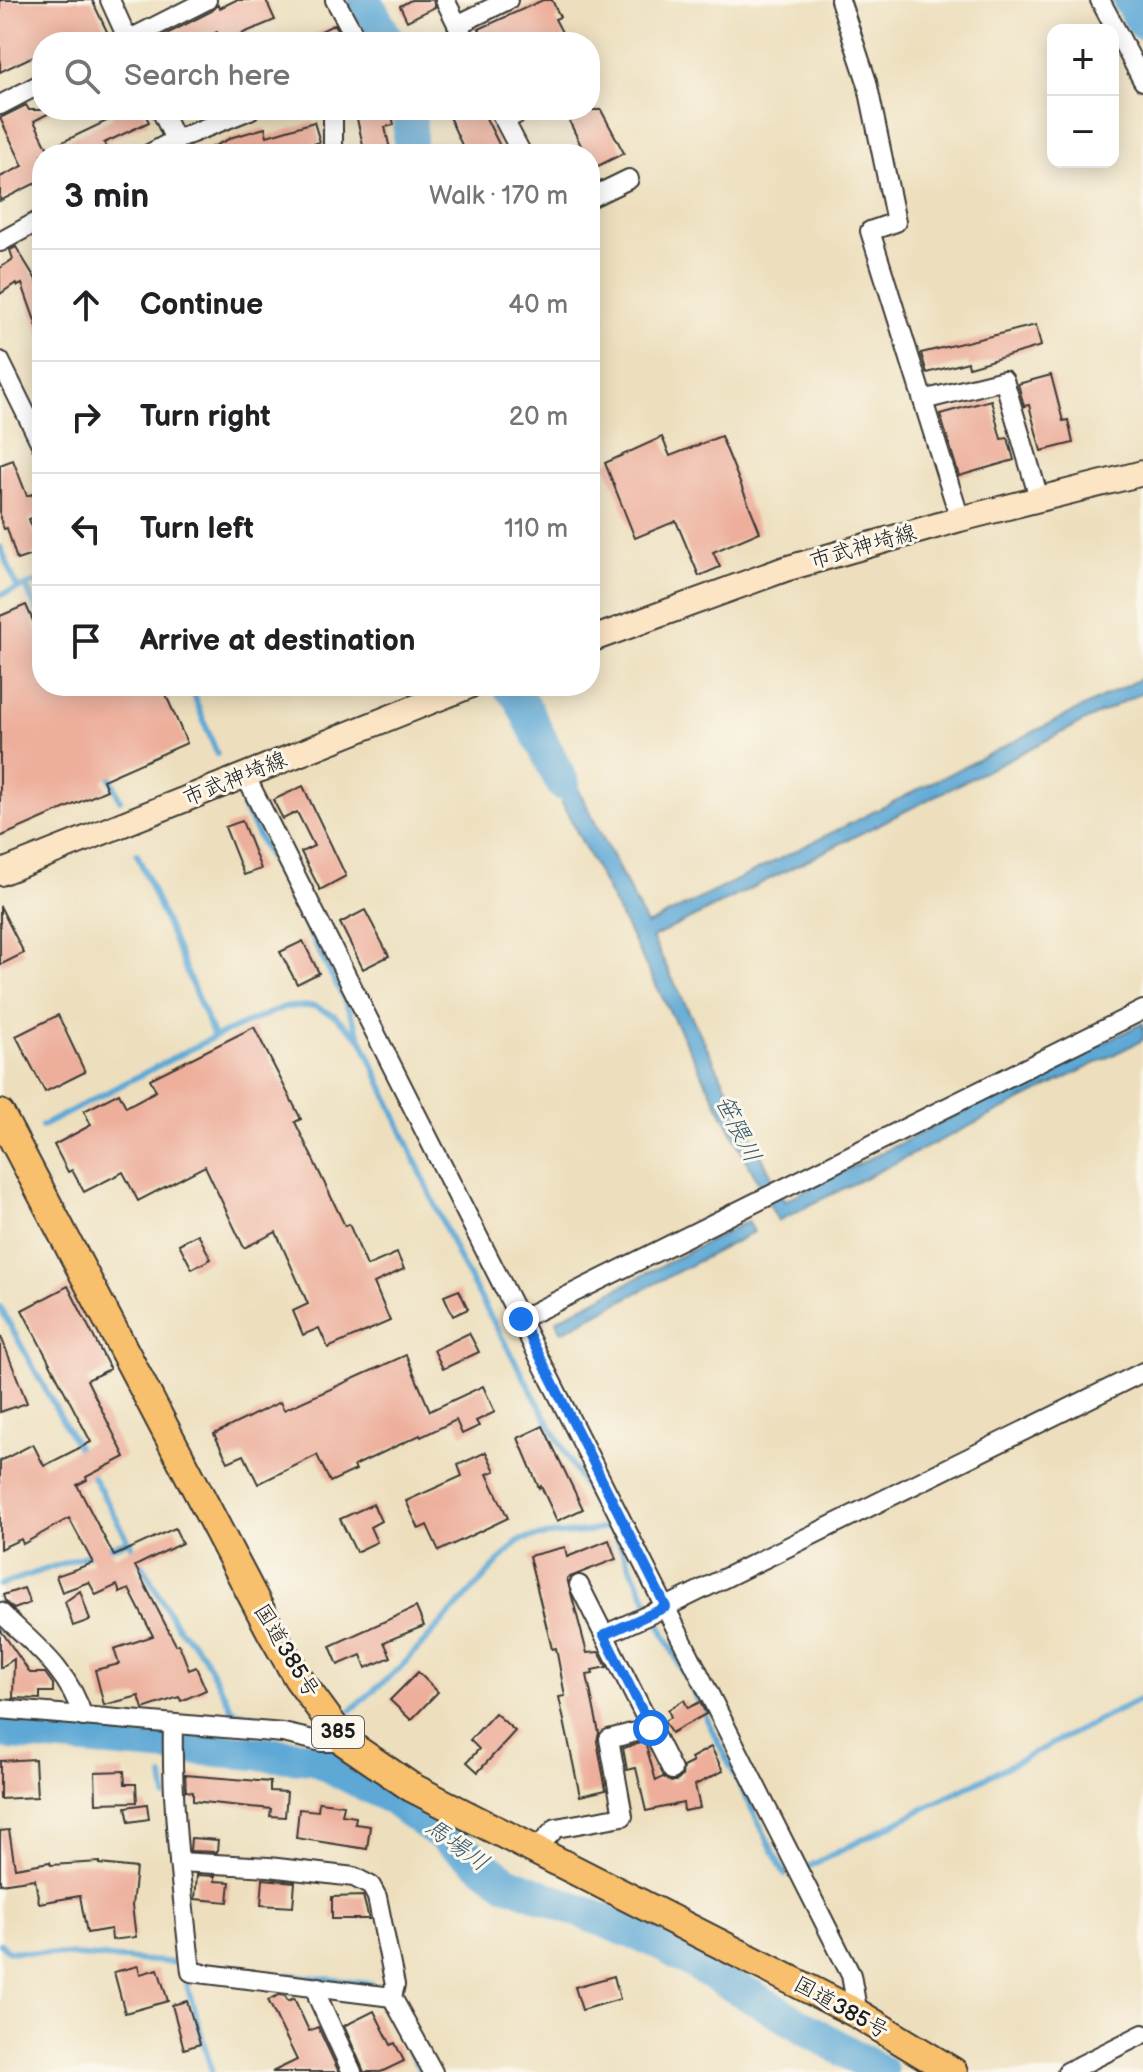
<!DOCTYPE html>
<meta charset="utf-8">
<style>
:root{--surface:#fff;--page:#f6f6f6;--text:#202124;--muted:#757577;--line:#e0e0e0}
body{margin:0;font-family:"Balsamiq Sans","Klee One",sans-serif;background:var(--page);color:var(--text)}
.controls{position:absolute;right:24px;top:24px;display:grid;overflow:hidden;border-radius:16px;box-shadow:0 4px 20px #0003}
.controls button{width:72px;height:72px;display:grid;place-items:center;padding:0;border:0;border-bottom:2px solid var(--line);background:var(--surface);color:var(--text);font:40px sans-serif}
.stop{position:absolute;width:24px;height:24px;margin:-18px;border:6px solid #1a73e8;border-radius:50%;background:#fff}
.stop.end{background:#1a73e8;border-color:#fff;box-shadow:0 2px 8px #0008}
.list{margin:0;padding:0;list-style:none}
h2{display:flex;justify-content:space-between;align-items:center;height:104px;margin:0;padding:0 32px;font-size:34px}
h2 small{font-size:26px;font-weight:400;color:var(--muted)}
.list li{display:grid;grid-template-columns:52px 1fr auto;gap:24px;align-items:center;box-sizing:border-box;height:112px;padding:0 32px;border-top:2px solid var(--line)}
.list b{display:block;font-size:30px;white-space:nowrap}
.list em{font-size:26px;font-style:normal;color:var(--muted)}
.icon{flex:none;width:44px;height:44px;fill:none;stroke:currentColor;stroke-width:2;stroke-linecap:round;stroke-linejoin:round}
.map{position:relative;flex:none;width:1143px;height:2072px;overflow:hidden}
.search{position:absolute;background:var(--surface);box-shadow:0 4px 20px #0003;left:32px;top:32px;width:568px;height:88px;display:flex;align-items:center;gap:20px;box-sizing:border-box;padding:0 28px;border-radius:32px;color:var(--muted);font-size:30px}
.panel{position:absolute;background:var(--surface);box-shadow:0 4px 20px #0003;left:32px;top:144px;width:568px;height:552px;border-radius:32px}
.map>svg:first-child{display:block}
</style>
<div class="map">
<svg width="1143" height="2072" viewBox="0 0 1143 2072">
<rect width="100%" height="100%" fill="#fbf7ec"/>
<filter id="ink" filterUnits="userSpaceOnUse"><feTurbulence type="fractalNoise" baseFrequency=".0125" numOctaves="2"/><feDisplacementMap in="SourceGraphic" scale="16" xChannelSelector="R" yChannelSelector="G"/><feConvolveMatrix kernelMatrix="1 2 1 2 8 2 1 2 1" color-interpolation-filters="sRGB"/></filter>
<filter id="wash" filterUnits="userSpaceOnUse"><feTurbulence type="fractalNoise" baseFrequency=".006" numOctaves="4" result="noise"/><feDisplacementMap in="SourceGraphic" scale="32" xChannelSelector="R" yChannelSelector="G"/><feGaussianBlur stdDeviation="1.8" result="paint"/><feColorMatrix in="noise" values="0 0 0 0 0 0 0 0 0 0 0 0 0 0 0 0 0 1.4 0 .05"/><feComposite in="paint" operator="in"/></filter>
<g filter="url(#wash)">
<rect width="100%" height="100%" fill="#eddfbd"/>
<!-- water -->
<g fill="#5da8d5" stroke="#3c6278" stroke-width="2">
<polygon points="1143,677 1143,692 652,938 784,1201 1143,1023 1143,1040 778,1221 534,749 553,739 647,925"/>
<polygon points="748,1221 754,1232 562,1332 556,1320"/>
</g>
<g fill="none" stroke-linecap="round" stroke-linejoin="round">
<!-- stream -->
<g stroke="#5da8d5" stroke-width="6">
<polyline points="1135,0 1138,13"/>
<polyline points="0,547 18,589"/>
<polyline points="26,586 42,621"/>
<polyline points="0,595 42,580"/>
<polyline points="190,686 217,754"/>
<polyline points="107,770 120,800"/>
<polyline points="243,807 342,995 460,1261 582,1483 610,1526 785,1875"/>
<polyline points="137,854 214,1037"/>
<polyline points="42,1126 214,1037 284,1007 314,1006 334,1015 360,1038"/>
<polyline points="0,1307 81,1454"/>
<polyline points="88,1468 175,1624 202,1653 233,1711 294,1725"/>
<polyline points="0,1585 128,1541"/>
<path d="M351,1710l50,-43 117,-126c30,-10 62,-4 92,-15"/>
<polyline points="163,1777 166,1797"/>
<polyline points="808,1867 1143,1698"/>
<polyline points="0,1944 9,1951 181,1963 181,1959"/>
<polyline points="289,1975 371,1984"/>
<polyline points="187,1985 212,2072"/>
<polyline points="384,2005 421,2072"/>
</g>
<!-- river -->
<g stroke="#5da8d5" stroke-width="34">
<polyline points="365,0 388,42"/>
<polyline points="1129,0 1143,23"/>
<polyline points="410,110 410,154"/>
<polyline points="509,686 519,697 563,784"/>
<polyline points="0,1732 314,1758 392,1798 507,1882 662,1944 881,2072"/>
</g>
</g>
<g id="blocks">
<!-- building -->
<g fill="#edaf9b">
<polygon points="0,0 92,0 112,42 42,42 42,52 0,72"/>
<polygon points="236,0 266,0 275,20 222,42 217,32 196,42 151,42 212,11 218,5 220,8"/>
<polygon points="411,0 433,0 435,7 407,21 400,6"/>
<polygon points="543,0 552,0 560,17 555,19 567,42 486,42 479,29"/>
<polygon points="335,24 344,42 299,42"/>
<polygon points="26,105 29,110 55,110 34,121 48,149 113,118 112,114 120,110 143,110 149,122 104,143 110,154 42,154 42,180 0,201 0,177 23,166 0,118"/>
<polygon points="355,110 391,110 394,125 385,127 391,154 365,154"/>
<polygon points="446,110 482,110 501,148 489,154 466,154"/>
<polygon points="564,110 601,110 624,153 594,168 590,154 585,154"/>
<polygon points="314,122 320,142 284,153 283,150 270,154 198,154 233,137 265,128 267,136"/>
<polygon points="16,247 35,278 42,296 42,334 40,335 22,284 18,286 16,283 0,294 0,268 13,259 10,250"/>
<polygon points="1036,325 1041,346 969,367 968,362 927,373 921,353"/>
<polygon points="1051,375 1063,421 1068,420 1073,443 1041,451 1029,405 1024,406 1018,384"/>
<polygon points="991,400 1001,439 1008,438 1014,460 959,476 940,414"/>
<polygon points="721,436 760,532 713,552 720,567 699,576 676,521 635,538 605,463 662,437 670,456"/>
<polygon points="13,460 27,496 32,494 40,515 29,519 41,552 17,560 7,528 4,529 0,518 0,465"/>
<polygon points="26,605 42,641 42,686 162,686 187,743 103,780 107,790 0,837 0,616"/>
<polygon points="303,786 346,876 320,890 301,852 314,846 297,812 283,819 273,800"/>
<polygon points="242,821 261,869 244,875 225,827"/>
<polygon points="0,906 24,953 0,965"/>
<polygon points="365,910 389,956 363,969 340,923"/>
<polygon points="303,941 319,973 297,984 280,952"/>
<polygon points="58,1015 85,1072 45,1092 16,1036"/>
<polygon points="254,1027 301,1119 295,1122 345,1226 349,1224 367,1266 397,1253 404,1269 374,1283 390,1321 328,1348 319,1328 303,1335 293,1311 308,1304 276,1232 244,1248 205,1166 138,1201 123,1172 84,1192 72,1170 68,1172 54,1145 91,1125 84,1111 119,1093 126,1107 156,1091 150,1079"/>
<polygon points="198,1234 211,1259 192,1269 179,1244"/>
<polygon points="68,1286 110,1369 87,1380 125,1457 86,1477 87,1480 77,1485 114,1556 175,1528 182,1543 135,1566 176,1645 179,1644 189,1670 196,1667 206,1690 181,1701 179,1697 143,1709 139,1696 104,1705 95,1670 119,1664 114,1649 153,1636 129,1589 120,1593 117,1585 96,1595 89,1582 62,1592 56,1576 93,1563 69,1518 23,1544 21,1539 0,1549 0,1461 33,1444 44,1466 91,1442 22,1310"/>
<polygon points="459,1290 468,1309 453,1316 444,1296"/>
<polygon points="469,1333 479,1352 443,1369 434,1350"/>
<polygon points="0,1334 27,1403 0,1412"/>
<polygon points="406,1355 430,1411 483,1386 495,1412 476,1421 479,1426 462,1434 456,1420 421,1437 420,1435 354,1466 356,1470 330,1482 317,1455 258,1484 244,1455 228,1462 214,1434 280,1402 284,1410"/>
<polygon points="543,1426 583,1509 557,1521 541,1486 539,1488 518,1438"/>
<polygon points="486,1452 495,1471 487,1474 508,1518 439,1551 427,1525 419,1529 406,1501 462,1476 458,1465"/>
<polygon points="373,1504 381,1521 370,1527 377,1542 356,1552 340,1519"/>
<polygon points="609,1540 616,1559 567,1578 587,1653 599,1652 607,1667 592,1670 593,1674 587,1675 599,1733 597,1741 606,1790 580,1796 559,1697 565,1696 556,1648 552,1649 529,1556 565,1547 567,1557"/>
<polygon points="24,1588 30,1603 14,1609 5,1601 3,1595"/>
<polygon points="80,1591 90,1620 73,1626 65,1602"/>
<polygon points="416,1607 424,1626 384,1642 391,1657 366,1668 361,1655 338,1665 330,1646"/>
<polygon points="0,1629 30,1673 45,1673 53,1684 53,1692 40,1692 40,1699 13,1698 14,1659 0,1668"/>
<polygon points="418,1672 438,1692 411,1720 390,1700"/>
<polygon points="684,1700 688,1708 700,1702 706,1714 671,1733 664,1721 671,1717 668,1710"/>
<polygon points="495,1713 515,1731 478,1772 467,1762 479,1749 470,1740"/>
<polygon points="645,1742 656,1781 663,1777 671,1782 678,1780 682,1776 683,1767 693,1762 691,1758 711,1747 723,1771 695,1785 700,1808 684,1811 683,1803 646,1811 636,1768 627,1770 623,1748"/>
<polygon points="35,1759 37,1797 0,1799 0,1761"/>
<polygon points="124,1771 125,1784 136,1784 137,1802 96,1803 95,1772"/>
<polygon points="185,1775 270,1782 270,1791 287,1792 285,1817 270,1816 271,1809 193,1801 193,1792 186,1791"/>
<polygon points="319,1802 344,1805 342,1815 356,1817 355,1824 370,1826 367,1849 296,1838 299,1809 318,1811"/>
<polygon points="147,1804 149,1819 129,1822 126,1807"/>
<polygon points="9,1830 15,1868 50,1862 51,1865 100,1862 100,1864 136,1868 132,1906 136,1937 112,1940 111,1929 87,1933 80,1896 39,1903 35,1879 0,1884 0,1831"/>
<polygon points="191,1838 218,1840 217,1852 190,1851"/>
<polygon points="197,1875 215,1876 215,1881 230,1882 228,1902 195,1899"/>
<polygon points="263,1879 295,1882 293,1907 261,1905"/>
<polygon points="363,1896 369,1919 332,1919 332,1897"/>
<polygon points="138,1966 140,1974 158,1969 168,2001 125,2013 114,1972"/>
<polygon points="614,1976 620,1999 582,2010 575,1987"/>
<polygon points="279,1995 285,1996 288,2001 294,1998 309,2031 318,2027 339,2072 272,2072 297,2060 268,2000"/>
<polygon points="187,2001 200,2044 184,2049 172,2005"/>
<polygon points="374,2011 391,2045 395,2043 404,2061 381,2072 364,2072 344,2026"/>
</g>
</g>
</g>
<g filter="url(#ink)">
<use href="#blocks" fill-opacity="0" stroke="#3b3934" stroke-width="2"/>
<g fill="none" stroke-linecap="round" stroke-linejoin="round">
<!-- minor casing -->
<g stroke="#3b3934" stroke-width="22">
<g id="minor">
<polyline points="110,0 129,42"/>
<polyline points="335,0 358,42"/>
<polyline points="445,0 466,42"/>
<polyline points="840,0 867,82 896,222 870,231 960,519"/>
<polyline points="1100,0 1143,81"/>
<polyline points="457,25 508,0"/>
<polyline points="124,42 207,0"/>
<polyline points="0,105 42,83"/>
<polyline points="161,110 175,140 173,152"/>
<polyline points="499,110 522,154"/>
<polyline points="505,120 525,110"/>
<polyline points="149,154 175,140 250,110"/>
<polyline points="333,154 333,110"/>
<polyline points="590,198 629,179"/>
<polyline points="0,242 42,219"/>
<polyline points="0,361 42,446"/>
<polyline points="923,400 1004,380 1039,498"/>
<polyline points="245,775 851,1975 858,2014"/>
<polyline points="521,1319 1143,1010"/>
<polyline points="579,1585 672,1770"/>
<path d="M0,1612c34,33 69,58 83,105"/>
<polyline points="604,1635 666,1607 1143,1372"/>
<polyline points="0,1709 283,1733 322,1742 345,1742"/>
<path d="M173,1725c-2,83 9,165 18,247l201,25"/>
<polyline points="535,1850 556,1828 623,1816 609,1739 651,1728"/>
<polyline points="179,1862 269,1867 354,1877 371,1886 377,1897 395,1985 392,1997 433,2072"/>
<polyline points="319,1987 318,1998 352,2072"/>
<polyline points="1067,2072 1143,2034"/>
</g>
</g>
<!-- secondary casing -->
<g stroke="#3b3934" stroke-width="28">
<g id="secondary">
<polyline points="590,640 785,569 960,519 1143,473"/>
<polyline points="0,873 469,686"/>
</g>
</g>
<!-- trunk casing -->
<g stroke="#3b3934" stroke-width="32">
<polyline id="trunk" points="0,1114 272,1633 298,1678 345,1742 411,1787 858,2014 953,2072"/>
</g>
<!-- minor -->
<use href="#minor" stroke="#fff" stroke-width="18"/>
<!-- secondary -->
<use href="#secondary" stroke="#fce5c4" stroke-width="24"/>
<!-- trunk -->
<use href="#trunk" stroke="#f8bf6c" stroke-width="28"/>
</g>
</g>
<g fill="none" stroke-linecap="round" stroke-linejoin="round" filter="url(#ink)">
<!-- route -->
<polyline stroke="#1a73e8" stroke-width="10" points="521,1319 666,1607 604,1635 651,1728"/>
</g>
<g text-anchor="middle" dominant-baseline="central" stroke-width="6" stroke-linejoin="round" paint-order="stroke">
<!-- shield labels -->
<rect fill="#fbf7ec" stroke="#5f5e5a" stroke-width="2" x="312" y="1716" width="52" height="32" rx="6"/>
<g font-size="20" font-weight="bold" fill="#1c1c1c">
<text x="338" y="1732">385</text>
</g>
<!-- street labels -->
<g font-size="22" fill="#1c1c1c" stroke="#fbf7ec">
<text transform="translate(863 547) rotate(-16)">市武神埼線</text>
<text transform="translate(235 779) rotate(-22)">市武神埼線</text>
<text transform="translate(286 1651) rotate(59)">国道385号</text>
<text transform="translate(841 2008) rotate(29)">国道385号</text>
</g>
<!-- water labels -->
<g font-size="24" font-style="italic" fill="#395b6f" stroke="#fbf7ec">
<text transform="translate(738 1129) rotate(63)">笹隈川</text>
<text transform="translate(457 1845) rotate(36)">馬場川</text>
</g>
</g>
</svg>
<div class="controls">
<button>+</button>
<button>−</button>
</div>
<div class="stop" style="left:651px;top:1728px"></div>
<div class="stop end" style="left:521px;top:1319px"></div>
<div class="search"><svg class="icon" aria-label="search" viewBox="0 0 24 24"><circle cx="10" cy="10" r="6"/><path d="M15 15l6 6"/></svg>Search here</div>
<section class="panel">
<h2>3 min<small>Walk · 170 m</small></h2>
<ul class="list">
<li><svg class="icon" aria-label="ahead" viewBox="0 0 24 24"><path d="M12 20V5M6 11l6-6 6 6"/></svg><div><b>Continue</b></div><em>40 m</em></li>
<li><svg class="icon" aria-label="right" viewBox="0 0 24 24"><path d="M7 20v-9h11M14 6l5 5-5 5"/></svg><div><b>Turn right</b></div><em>20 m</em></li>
<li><svg class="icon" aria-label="left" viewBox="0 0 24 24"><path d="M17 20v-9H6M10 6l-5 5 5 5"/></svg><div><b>Turn left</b></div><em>110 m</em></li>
<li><svg class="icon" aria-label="arrive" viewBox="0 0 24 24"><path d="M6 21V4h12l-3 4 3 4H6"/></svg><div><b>Arrive at destination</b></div></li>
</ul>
</section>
</div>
